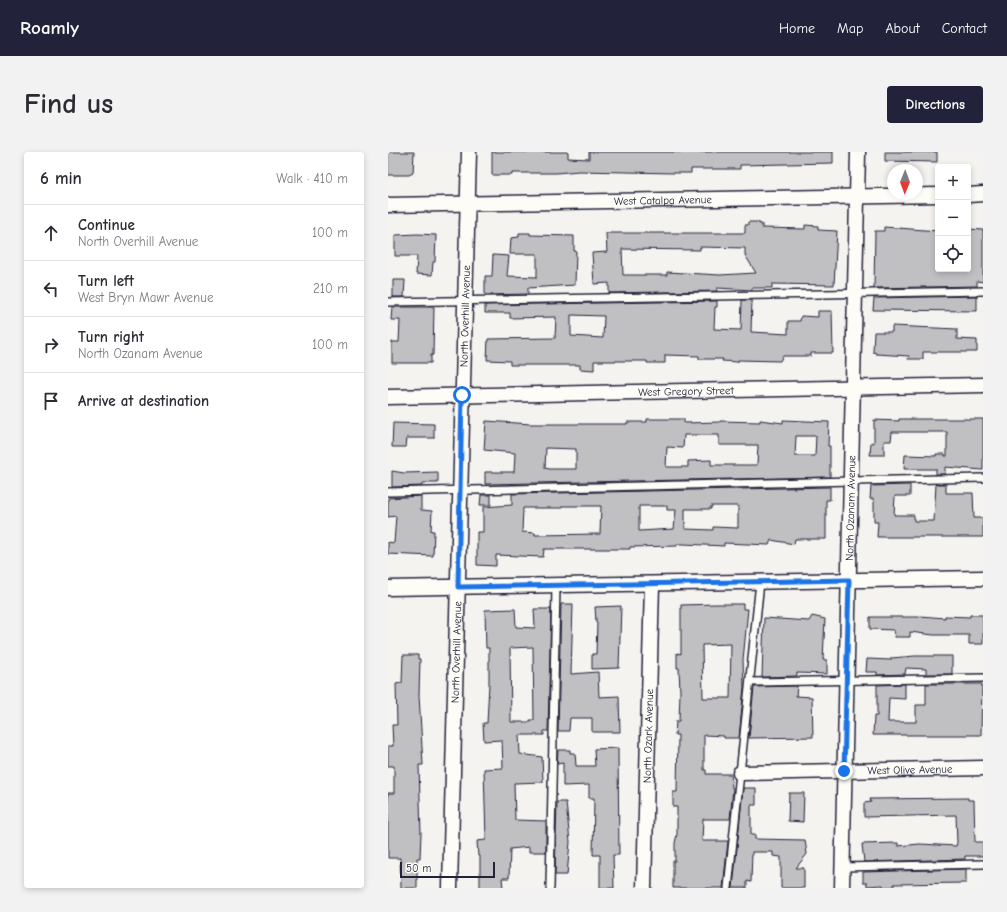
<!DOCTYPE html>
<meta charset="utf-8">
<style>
:root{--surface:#fff;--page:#f2f2f3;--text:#2b2b33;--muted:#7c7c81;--line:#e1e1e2;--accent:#22223b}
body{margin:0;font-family:"Comic Neue",sans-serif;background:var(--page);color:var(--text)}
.controls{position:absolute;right:12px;top:12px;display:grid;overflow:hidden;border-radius:4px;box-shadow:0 2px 6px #0003}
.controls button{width:36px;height:36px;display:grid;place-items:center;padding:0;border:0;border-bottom:1px solid var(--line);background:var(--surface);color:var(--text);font:20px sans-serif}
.compass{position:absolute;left:499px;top:12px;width:36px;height:36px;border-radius:50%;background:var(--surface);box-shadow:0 2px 6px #0003;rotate:181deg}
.scale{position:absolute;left:12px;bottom:10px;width:95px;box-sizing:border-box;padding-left:4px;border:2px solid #22223b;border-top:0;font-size:11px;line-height:14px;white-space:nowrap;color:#22223b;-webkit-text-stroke:3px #fdfcf7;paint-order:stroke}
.stop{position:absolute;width:12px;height:12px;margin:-9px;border:3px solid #1a73e8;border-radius:50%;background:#fff}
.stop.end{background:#1a73e8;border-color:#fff;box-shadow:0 1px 4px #0008}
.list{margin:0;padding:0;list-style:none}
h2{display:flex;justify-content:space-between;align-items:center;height:52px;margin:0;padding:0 16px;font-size:17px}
h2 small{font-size:13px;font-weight:400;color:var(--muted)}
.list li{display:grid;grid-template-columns:26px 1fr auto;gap:12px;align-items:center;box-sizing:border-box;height:56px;padding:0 16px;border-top:1px solid var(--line)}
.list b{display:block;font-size:15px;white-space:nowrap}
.list p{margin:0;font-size:13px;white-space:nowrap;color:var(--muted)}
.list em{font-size:13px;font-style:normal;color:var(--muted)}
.icon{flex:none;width:22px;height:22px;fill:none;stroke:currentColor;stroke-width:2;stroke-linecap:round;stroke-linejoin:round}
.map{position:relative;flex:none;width:595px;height:736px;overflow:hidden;border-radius:4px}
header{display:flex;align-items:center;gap:24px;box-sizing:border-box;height:56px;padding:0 20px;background:var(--accent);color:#fff}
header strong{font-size:19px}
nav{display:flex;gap:22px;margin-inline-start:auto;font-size:14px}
.intro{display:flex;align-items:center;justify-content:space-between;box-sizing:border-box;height:96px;padding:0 24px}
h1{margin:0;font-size:28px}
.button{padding:10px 18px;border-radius:4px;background:var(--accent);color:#fff;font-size:14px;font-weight:700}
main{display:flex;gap:24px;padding:0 24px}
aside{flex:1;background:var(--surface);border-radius:4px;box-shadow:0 2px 6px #0003}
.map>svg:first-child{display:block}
</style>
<header>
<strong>Roamly</strong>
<nav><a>Home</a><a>Map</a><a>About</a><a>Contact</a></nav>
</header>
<div class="intro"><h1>Find us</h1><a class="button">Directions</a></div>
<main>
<aside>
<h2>6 min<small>Walk · 410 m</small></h2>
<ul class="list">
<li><svg class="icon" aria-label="ahead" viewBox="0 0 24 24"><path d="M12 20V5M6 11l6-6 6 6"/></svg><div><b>Continue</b><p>North Overhill Avenue</p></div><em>100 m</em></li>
<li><svg class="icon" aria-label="left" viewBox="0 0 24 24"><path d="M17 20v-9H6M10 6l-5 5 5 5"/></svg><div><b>Turn left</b><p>West Bryn Mawr Avenue</p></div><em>210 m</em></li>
<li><svg class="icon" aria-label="right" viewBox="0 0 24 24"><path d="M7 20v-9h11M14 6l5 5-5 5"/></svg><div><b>Turn right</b><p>North Ozanam Avenue</p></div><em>100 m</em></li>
<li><svg class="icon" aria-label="arrive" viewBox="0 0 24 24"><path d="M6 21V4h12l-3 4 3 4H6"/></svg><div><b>Arrive at destination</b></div></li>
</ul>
</aside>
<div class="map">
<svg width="595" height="736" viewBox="0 0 595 736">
<rect width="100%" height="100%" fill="#f4f3ef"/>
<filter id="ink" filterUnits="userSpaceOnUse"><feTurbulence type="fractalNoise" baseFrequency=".025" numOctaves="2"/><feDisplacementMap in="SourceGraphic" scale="8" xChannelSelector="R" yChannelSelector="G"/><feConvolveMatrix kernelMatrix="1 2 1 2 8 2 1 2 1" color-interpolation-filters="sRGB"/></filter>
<g filter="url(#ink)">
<!-- building -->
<g fill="#c0bfc2" stroke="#22223b" fill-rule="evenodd">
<polygon points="0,0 26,0 25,21 21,23 0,23"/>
<polygon points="104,0 180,0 180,6 201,7 201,0 445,0 445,11 352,13 352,17 303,17 303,21 285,21 191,19 168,21 124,21 124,23 104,23"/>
<polygon points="497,0 549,0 549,10 497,9"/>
<path d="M360,70h11v2h3v4l43,1v-4l13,1v4l19,1 -3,54 -62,-1v4h-20v2l-35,-2v3l-108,2v-10l-15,1 -2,-31 15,-1 -1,-19h139v-8h3zM312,95l45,1v7l11,18 -36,2 -53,-3v3h-44l-1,-26 78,1z"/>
<polygon points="496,75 550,79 550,117 581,117 581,77 595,78 595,130 589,129 589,134 486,136 487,79 496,79"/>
<polygon points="131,81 142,81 142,83 186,84 186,99 188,99 187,133 140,136 140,142 97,143 97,124 104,124 105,103 121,104 119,124 149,125 149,102 122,102 123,86 131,85"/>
<polygon points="30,82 48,83 47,110 45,110 44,123 28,122 29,104 7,104 7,83"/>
<polygon points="5,128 17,128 16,145 5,145"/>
<polygon points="589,144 589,159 485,158 486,146"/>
<path d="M354,148h10l-1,32 37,2v-13h12l1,-5 17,1v-6h14l1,42h-22v3h-28l-3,5 -42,-1v2l-16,-1 1,-2h-24v-3l-34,-1v8h-18v-2h-53v9l-14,-1v-4h-70v-4l-23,-1 1,-21 67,-1 1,-21 -46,1v-5h-25v-8l232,-4v6h-2l-1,22 27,1zM183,163l33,1 -1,22 -32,-2z"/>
<polygon points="4,155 46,155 45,203 43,203 43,211 4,211 4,190 11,190 12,168 3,168"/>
<polygon points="504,174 569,177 569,187 589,188 589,200 535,200 535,207 520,207 521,204 488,202 488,201 485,200 486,180 504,180"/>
<path d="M259,267h37v4l36,-1v-1l40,1v-2l23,3v-3l46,2 -1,24h2v31l-345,7v-12h29l1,-19 -31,-3 2,-29 45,3h96v-2h20zM296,283h35v10h39l-1,20h-46v-5l-23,1v6h-22l1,-20 16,1zM408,284h20l-1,20h-20zM158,296l30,1v20h-27l-4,-1z"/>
<polygon points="511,267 595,267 595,318 557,315 557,322 548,322 548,317 516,317 517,303 548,304 548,302 557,302 557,304 559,304 559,280 504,280 503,289 496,289 496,303 482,303 483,290 486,291 486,268 511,269"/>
<polygon points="5,271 46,272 46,286 19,286 18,295 4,295"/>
<polygon points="4,319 16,321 50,320 50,331 34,331 34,334 4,335"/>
<polygon points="548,332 558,332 558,341 585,341 586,366 595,366 595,385 489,385 490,370 486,370 486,347 482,347 483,334 522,333 522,344 507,344 506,363 526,363 526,369 546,369"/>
<path d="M442,335v13h-4v39h-31l-1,5 -23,-4 -2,5 -45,-2v3l-40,-2h-7v2l-47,1v2h-86l-1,8 -47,-2v11l-19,-1v-33h6v-25l29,-2v-11zM174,354h39l-1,28 -65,1v-2l-13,-1 1,-24h39zM251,354h28v4h9l-2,19 -35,2zM323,354h27v22l-25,-1v3l-28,-1v-20h26z"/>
<polygon points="93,343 103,343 103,353 92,353"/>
<polygon points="33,344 33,358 44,359 43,379 46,379 45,404 0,402 0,390 6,391 8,364 0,365 0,346"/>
<polygon points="173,452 185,452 183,522 210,520 211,545 231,544 232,580 204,580 204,566 182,566 181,579 170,579"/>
<path d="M328,452h27v5h5l-5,51 1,27 -5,51h-15v-2l-20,-1v35h2v4h25l1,14h1l-3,31h-27l-1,22h26l-5,47h-50v-27h2v-18l2,-9v-27h-4v-15h4l1,-57h-3l1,-14h3l1,-29 -1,-24h-2v-15l4,1v-49zM343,492l-1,54h-27l-1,-53z"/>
<polygon points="233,454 231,516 204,517 204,502 208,502 209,470 208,470 207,455"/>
<path d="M127,457l1,18 19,1 -1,-19h17l-3,122h-4v4h-25l1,19 22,3 1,25 -29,1 1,37 31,1v31h-17v-5l-19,2 -1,29h-7l1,10h-23v-32h-2l-1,-15 9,-1 -2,-71 19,-1 -1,-28 -18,1 -1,-18h4l2,-39v-36h-3l-1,-38zM145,495l1,73h-4v2h-19l-1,-74z"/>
<polygon points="582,463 595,463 595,492 581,492 581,483 545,483 522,480 522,485 507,485 506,478 482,477 482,465 532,465 532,464 557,466 557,464 582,465"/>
<polygon points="424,464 437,467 435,508 439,508 439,522 409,521 409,524 374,525 376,466 421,469"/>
<polygon points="15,503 30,503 30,507 32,507 31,543 35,613 31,613 33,682 32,706 29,706 29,736 13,736 12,706 0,706 0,641 6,641 6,614 0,614 0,594 5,594 4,573 9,573 8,532 14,531"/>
<polygon points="527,504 564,504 564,522 538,522 538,517 518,516 517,522 489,523 489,520 478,520 479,507 503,508 503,506"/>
<polygon points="517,532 517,547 501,546 500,570 528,570 528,553 538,553 538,532 594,532 593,583 485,583 486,564 489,564 489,533"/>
<polygon points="409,534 408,544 424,545 425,585 361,586 366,535"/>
<polygon points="230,596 231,703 225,703 226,736 212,736 212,703 205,703 206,646 201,646 201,633 175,634 175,611 169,612 170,598 182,598 182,601 187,601 188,614 207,614 206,597"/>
<polygon points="355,636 368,636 368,653 363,653 363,683 367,683 367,687 417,688 419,702 408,716 416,716 416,736 393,736 393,705 385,704 385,700 364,700 363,730 359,729 359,736 345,736"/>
<polygon points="401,641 416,641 415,670 400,669"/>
<polygon points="580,646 580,648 586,648 587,690 595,690 595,704 577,704 577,707 476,710 474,692 510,691 510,694 532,692 568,694 569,691 568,663 476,665 476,651 483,650 482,647"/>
<polygon points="169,650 178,650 182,690 179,723 167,723"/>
<polygon points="578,717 578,731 506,732 506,735 495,735 495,733 479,734 479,731 475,731 475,720"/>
</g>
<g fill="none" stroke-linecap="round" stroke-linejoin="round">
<!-- lane casing -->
<g stroke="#22223b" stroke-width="10">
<g id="lane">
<polyline points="0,150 595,139"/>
<polyline points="0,340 595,326"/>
<polyline points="362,530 595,526"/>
<polyline points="454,715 595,712"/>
<polyline points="162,736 168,434"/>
<polyline points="340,736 372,430"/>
</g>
</g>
<!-- street casing -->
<g stroke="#22223b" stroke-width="17">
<g id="street">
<polyline points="580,43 595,42"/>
<path id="s1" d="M0,53l550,-10"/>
<path id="s2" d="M0,245l595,-12"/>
<polyline points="0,436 595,426"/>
<path id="s3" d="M352,621l243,-5"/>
<path id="s4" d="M62,736l19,-736"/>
<path id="s5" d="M256,736l8,-303"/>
<path id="s6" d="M454,736l16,-736"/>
</g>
</g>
<!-- lane -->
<use href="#lane" stroke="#fdfcf7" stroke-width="7"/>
<!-- street -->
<use href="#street" stroke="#fdfcf7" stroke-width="14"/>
</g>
</g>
<g fill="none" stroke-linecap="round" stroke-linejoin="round" filter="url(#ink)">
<!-- route -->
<polyline stroke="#1a73e8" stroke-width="5" points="74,243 70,435 461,428 456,619"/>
</g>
<g text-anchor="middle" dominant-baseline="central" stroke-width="3.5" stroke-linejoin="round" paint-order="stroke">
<!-- street labels -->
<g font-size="11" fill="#22223b" stroke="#fdfcf7">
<text stroke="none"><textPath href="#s1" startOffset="275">West Catalpa Avenue</textPath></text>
<text stroke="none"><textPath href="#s4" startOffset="572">North Overhill Avenue</textPath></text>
<text stroke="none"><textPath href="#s2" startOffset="298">West Gregory Street</textPath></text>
<text stroke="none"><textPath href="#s6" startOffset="380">North Ozanam Avenue</textPath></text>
<text stroke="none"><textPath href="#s4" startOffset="236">North Overhill Avenue</textPath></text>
<text stroke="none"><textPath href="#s5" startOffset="152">North Ozark Avenue</textPath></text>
<text stroke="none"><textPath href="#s3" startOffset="170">West Olive Avenue</textPath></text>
</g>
</g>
</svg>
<div class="controls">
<button>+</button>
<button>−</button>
<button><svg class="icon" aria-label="locate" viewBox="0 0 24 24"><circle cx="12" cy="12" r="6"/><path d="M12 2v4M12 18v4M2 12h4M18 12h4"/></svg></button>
</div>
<svg class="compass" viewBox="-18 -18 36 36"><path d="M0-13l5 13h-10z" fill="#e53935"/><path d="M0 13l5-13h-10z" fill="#7c7c81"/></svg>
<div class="scale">50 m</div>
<div class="stop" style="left:74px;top:243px"></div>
<div class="stop end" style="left:456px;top:619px"></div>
</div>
</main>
